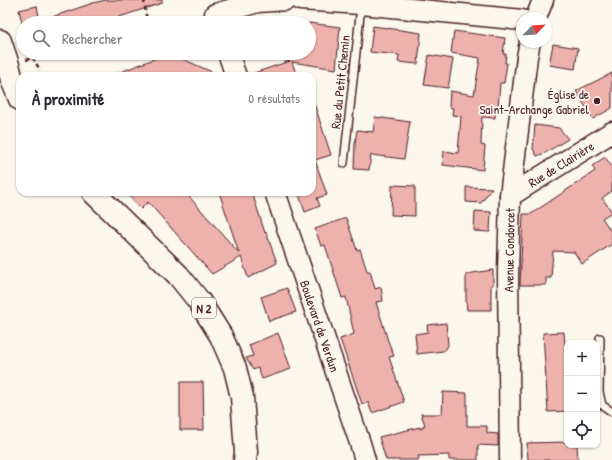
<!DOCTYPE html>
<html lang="fr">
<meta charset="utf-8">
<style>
:root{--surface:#fff;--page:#f2f2f3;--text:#2b2b33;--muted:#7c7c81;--line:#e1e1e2}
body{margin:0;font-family:"Patrick Hand",sans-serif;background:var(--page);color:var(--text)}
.controls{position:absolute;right:12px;bottom:12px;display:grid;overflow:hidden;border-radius:8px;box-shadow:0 1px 3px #0004}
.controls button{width:36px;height:36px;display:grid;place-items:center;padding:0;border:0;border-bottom:1px solid var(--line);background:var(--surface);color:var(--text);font:20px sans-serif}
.compass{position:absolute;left:516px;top:12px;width:36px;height:36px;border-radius:50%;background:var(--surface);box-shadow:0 1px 3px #0004;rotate:65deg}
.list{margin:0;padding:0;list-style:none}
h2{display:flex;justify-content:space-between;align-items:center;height:52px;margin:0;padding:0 16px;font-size:17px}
h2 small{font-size:13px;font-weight:400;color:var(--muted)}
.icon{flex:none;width:22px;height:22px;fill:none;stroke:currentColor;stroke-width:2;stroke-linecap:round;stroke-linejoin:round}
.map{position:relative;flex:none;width:612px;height:460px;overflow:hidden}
.search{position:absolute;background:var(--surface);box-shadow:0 1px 3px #0004;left:16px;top:16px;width:300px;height:44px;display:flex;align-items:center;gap:10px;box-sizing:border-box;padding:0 14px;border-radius:22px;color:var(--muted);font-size:15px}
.panel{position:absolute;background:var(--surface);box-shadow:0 1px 3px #0004;left:16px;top:72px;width:300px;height:124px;border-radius:12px}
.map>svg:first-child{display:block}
</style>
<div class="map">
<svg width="612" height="460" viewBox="0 0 612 460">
<rect width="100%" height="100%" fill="#fbf7ec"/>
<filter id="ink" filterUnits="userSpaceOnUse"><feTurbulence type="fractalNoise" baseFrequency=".025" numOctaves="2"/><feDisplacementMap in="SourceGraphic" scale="8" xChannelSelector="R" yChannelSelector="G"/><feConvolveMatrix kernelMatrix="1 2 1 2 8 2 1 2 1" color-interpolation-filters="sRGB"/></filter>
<g filter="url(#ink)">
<!-- building -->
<g fill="#edb2ac" stroke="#4a1f2b">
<polygon points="106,0 162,0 162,3 107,21 108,23 44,23 43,20 93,3"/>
<polygon points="37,6 40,23 22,23 19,10"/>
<polygon points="309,23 340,27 336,69 292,62 297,76 254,76 254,73 290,61 283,60 306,53 309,53"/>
<polygon points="373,26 421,33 418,64 398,62 399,55 370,52"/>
<polygon points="454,31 505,38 503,54 506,54 505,63 507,63 504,83 500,83 498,108 496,108 495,118 482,117 481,145 485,146 483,170 443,165 444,151 458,153 461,116 452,115 453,108 449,107 450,91 474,95 480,58 451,53"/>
<polygon points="553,44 578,48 575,69 549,65"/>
<polygon points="169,53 221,76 113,76 113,75"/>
<polygon points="429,55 453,59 448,88 424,85"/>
<polygon points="612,73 612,108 593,119 576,91"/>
<polygon points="312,106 315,106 331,155 315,160 327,195 317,198 320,206 305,212 298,192 312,192"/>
<polygon points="375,117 410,122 404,159 371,155 369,170 354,169 355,143 357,130 373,132"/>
<polygon points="535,125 559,128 568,139 545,153 537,156 533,149"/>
<polygon points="605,157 612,167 612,191 602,198 612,212 602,218 612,233 612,244 582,264 574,252 553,251 551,278 546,278 546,285 520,285 523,214 531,214 595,171 592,166"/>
<polygon points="392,185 415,186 415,216 391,215"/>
<polygon points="466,187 492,188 481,203 466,202"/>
<polygon points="125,192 185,192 239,253 219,192 252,192 265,233 266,232 277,263 248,278 241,257 212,274 148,202 141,209"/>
<polygon points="475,211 491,212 490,232 474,231"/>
<polygon points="346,218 357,250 360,249 367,271 370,271 375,289 381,287 383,301 376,302 388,341 394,356 389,357 404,402 372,413 368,402 362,404 340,339 354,334 346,297 342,298 325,245 321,246 315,229"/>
<polygon points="493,270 493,285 491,285 491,310 467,310 466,301 466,274"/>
<polygon points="287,288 296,312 269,321 261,297"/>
<polygon points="446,323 448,345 446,349 443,351 417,354 415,334 428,332 427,325"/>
<polygon points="564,332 565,346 567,346 567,411 548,412 543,333"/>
<polygon points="278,333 291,369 262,379 258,368 253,370 246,358 253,356 249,345"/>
<polygon points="180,382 203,382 204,430 180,430"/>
<polygon points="443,392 467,393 467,426 487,426 487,433 498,434 498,446 478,445 478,460 449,460 449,455 418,456 419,460 386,460 379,437 420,427 420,429 423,428 423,426 425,425 421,414 442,414"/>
<polygon points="567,442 567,445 577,445 578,460 528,460 527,443"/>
</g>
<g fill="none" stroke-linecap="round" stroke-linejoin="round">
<!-- service casing -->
<g stroke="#4a1f2b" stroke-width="10">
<g id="service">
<polyline points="344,163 361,6"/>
<polyline points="600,338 599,392 602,405 612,412"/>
</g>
</g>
<!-- secondary casing -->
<g stroke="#4a1f2b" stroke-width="23">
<g id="secondary">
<polyline points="300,0 361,4 522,20"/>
<polyline points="536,18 543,0"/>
<polyline points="218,23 215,14 258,2 286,0"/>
<polyline points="228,53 236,76"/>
<polyline points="275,192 360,443 365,460"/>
<polyline points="510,196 612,132"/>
<polyline points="510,460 508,273 510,196 527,57 530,42"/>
</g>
</g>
<!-- primary casing -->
<g stroke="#4a1f2b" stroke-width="25">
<g id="primary">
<polyline points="0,41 8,65 12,80 20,99"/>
<polyline points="93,192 178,275 199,301 221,336 235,368 242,397 246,452 245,460"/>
</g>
</g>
<!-- path -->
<g stroke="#4a1f2b" stroke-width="2.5" stroke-dasharray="4 3" stroke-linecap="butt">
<polyline points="144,0 147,23"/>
<polyline points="26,60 33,58 40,70"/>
</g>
<!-- service -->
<use href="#service" stroke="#fbf7ec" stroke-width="7"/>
<!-- secondary -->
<use href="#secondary" stroke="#fbf7ec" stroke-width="20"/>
<!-- primary -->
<use href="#primary" stroke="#fbf7ec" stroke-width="22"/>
</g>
</g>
<!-- markers -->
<circle fill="#4a1f2b" stroke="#fbf7ec" stroke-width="1.5" cx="597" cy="101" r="4"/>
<g text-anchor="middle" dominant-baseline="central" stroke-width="3.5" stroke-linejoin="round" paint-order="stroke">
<!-- shield labels -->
<rect fill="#fbf7ec" stroke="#7f6065" stroke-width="1" x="192" y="298" width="24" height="20" rx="3"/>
<g font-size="12" font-weight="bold" fill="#4a1f2b">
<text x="204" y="308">N 2</text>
</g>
<!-- street labels -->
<g font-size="13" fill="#4a1f2b" stroke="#fbf7ec">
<text transform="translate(340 82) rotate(-84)">Rue du Petit Chemin</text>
<text transform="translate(561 164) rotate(-32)">Rue de Clairière</text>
<text transform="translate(509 250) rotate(-89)">Avenue Condorcet</text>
<text transform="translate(320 326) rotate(71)">Boulevard de Verdun</text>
</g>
<!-- poi labels -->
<g font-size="13" fill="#4a1f2b" stroke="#fbf7ec" text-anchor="end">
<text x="589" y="94">Église de<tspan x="589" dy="15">Saint-Archange Gabriel</tspan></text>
</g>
</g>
</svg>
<div class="controls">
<button>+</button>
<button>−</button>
<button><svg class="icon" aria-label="locate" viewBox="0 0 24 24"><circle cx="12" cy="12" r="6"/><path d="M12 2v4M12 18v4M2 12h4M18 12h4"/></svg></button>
</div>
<svg class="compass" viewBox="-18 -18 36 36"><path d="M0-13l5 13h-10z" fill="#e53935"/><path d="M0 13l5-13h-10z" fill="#7c7c81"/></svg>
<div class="search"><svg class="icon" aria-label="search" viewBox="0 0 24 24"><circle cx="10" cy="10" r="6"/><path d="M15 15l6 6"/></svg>Rechercher</div>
<section class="panel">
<h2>À proximité<small>0 résultats</small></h2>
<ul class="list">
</ul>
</section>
</div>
